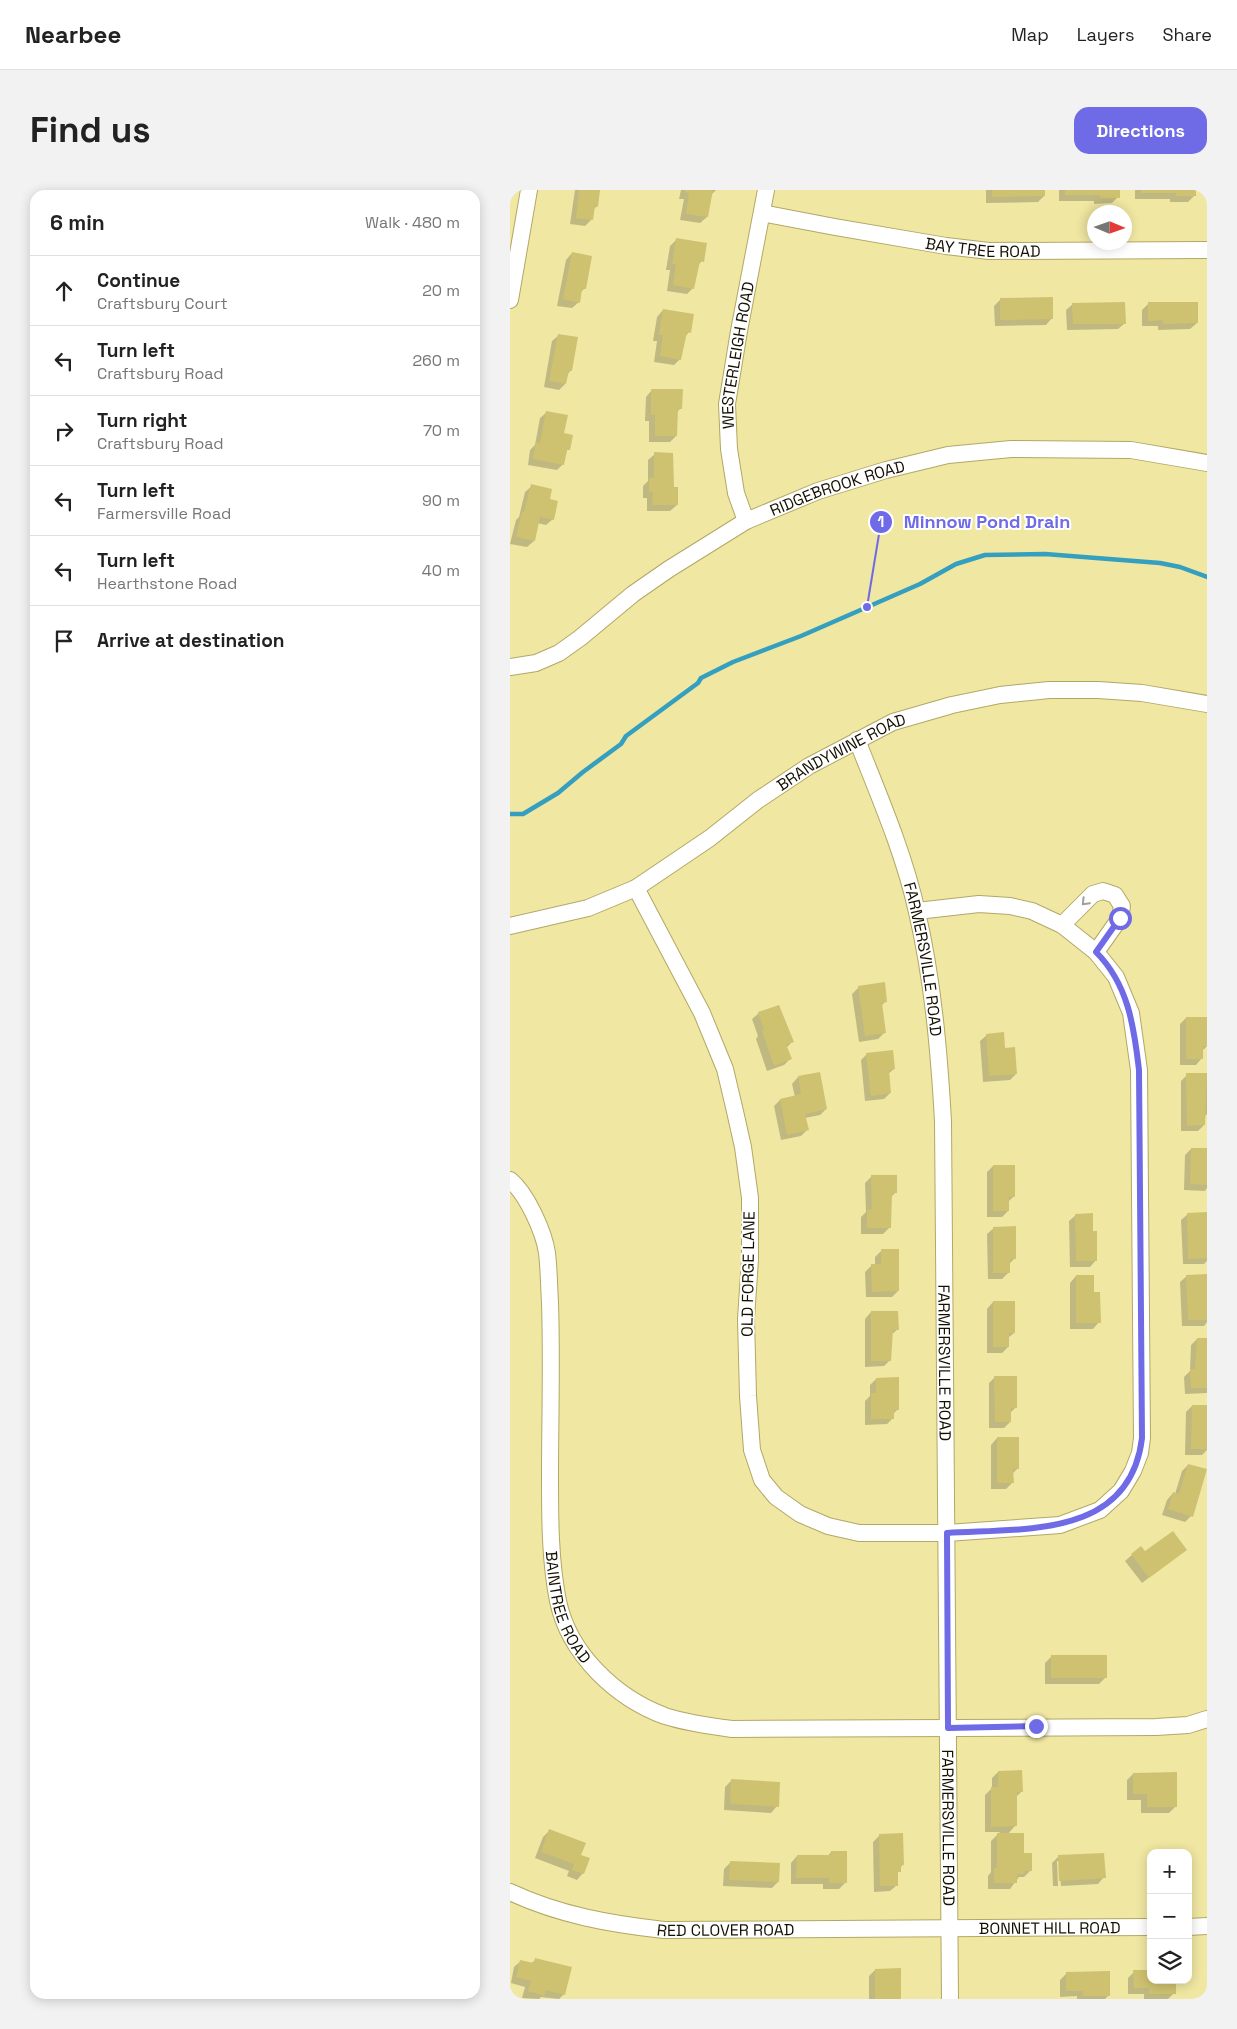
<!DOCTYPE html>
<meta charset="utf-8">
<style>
:root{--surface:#fff;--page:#f2f2f2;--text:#222;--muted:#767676;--line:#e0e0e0;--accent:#6f6ae5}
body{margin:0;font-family:"Space Grotesk",sans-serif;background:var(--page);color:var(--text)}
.controls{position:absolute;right:15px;bottom:15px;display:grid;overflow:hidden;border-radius:10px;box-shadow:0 2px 12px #0003}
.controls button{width:45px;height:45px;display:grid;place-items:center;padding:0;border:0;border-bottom:1px solid var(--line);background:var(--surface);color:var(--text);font:25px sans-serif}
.compass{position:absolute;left:577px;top:15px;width:45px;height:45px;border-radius:50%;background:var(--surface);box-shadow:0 2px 12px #0003;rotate:92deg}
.stop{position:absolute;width:15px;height:15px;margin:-11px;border:4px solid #6f6ae5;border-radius:50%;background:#fff}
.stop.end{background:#6f6ae5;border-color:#fff;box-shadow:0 1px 5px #0008}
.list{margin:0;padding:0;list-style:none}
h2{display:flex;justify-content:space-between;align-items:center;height:65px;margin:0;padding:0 20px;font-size:21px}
h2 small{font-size:16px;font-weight:400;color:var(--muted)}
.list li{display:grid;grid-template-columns:32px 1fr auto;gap:15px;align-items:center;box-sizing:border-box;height:70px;padding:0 20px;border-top:1px solid var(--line)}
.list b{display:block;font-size:19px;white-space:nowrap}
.list p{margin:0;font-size:16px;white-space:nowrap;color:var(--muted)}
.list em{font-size:16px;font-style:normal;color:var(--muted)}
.icon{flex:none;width:28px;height:28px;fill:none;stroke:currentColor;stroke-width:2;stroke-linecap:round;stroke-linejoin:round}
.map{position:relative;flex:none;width:697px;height:1809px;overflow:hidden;border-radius:15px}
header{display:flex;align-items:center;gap:30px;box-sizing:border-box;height:70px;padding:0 25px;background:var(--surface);border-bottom:1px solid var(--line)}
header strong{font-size:24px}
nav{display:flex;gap:28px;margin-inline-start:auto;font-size:18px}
.intro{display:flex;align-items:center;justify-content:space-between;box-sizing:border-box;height:120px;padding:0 30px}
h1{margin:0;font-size:35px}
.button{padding:12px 22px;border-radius:15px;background:var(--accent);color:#fff;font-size:18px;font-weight:700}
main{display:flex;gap:30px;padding:0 30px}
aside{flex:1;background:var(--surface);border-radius:15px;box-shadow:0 2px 12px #0003}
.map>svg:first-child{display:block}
</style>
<header>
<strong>Nearbee</strong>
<nav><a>Map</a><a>Layers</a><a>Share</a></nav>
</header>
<div class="intro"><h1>Find us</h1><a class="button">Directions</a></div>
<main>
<aside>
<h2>6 min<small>Walk · 480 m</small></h2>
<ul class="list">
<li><svg class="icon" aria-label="ahead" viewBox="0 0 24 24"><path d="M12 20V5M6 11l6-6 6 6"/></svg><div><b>Continue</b><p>Craftsbury Court</p></div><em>20 m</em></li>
<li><svg class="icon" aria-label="left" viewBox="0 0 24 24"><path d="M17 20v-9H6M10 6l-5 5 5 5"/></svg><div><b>Turn left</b><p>Craftsbury Road</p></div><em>260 m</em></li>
<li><svg class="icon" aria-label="right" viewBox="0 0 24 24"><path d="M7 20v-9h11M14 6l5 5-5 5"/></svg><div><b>Turn right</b><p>Craftsbury Road</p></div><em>70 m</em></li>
<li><svg class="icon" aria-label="left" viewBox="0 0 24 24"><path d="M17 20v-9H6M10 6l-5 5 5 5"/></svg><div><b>Turn left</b><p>Farmersville Road</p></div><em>90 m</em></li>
<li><svg class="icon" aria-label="left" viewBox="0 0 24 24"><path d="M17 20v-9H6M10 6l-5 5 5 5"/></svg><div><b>Turn left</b><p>Hearthstone Road</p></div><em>40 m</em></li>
<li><svg class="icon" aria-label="arrive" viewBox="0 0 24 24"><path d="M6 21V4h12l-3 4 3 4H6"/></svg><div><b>Arrive at destination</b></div></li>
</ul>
</aside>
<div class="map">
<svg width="697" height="1809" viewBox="0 0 697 1809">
<rect width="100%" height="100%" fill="#f0e7a2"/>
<!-- shadow -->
<g fill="#0003">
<polygon points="65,0 89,0 87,16 83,20 81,30 75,36 60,34"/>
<polygon points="171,0 206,0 201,5 197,27 190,33 170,30 174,9 169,9"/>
<polygon points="476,0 534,0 534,6 528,12 476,13"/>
<polygon points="549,0 608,0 608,7 602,13 584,14 584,11 549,11"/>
<polygon points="625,0 684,0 684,6 678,12 660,12 660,9 625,9"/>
<polygon points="167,49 192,71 187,76 183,98 177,104 157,101 160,80 156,80 160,56"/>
<polygon points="62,63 74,99 70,103 69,112 62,118 47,116 56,70"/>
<polygon points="491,109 542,128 536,135 485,136 484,116"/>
<polygon points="639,113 687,133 680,139 648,140 648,136 632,136 632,120"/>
<polygon points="563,114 615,133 608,139 557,140 556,120"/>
<polygon points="153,120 179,142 175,147 170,169 164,175 144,172 147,151 143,151 147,127"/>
<polygon points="49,145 61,180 57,185 55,194 49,200 34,197 42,151"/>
<polygon points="142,200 171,218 167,222 166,246 160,252 139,252 139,231 135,231 136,207"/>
<polygon points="37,222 53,244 61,246 53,274 47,280 18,275 20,260 25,255 30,228"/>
<polygon points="145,264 163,298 167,315 160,321 137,321 137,308 133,308 133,296 138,291 138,270"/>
<polygon points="22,296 38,310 43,329 36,335 27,333 24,351 17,357 0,354 6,330 9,327 15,302"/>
<polygon points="349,797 376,811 371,816 375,842 368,849 349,852 342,804"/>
<polygon points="249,823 282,852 276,858 280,869 274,875 257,881 246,849 248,846 242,829"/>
<polygon points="676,828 697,828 697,856 692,861 692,868 686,875 670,875 670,834"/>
<polygon points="477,845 494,859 506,884 500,890 473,892 470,851"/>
<polygon points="357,864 384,879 378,884 380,903 374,909 355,911 351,870"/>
<polygon points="697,884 697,924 694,927 694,935 688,941 671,941 671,891 677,885"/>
<polygon points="288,887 316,919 310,925 295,928 297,940 291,946 271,950 264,916 270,910 285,907 282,894"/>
<polygon points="681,959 697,959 697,998 695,1001 674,1000 675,965"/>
<polygon points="483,976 504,1006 498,1012 498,1021 492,1027 477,1027 477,982"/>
<polygon points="362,986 386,1002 381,1007 380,1037 373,1044 351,1044 351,1027 356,1022 355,993"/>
<polygon points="697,1023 697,1071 694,1074 673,1074 671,1030 678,1024"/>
<polygon points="566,1025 582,1042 586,1070 580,1077 560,1077 559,1031"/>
<polygon points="484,1038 505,1068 499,1074 499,1082 492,1089 478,1089 477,1044"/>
<polygon points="372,1060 388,1101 382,1107 356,1107 355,1082 362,1075 365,1075 365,1067"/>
<polygon points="697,1085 697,1132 694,1136 672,1136 670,1092 677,1086"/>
<polygon points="566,1086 583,1104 589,1132 583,1139 560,1139 560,1093"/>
<polygon points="483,1112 504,1143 498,1148 498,1157 492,1163 477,1163 477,1119"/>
<polygon points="361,1122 388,1139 381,1145 380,1170 374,1176 355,1177 355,1129"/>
<polygon points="687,1149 697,1149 697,1203 675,1204 674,1187 680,1181 681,1155"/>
<polygon points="485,1187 506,1217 500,1223 500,1232 494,1238 479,1238 479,1193"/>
<polygon points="366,1189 388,1219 383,1224 383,1228 377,1234 355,1235 355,1211 360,1206 360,1195"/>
<polygon points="682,1216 697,1216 697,1260 692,1265 675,1265 676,1222"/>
<polygon points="487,1248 508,1278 502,1284 502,1293 496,1299 481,1299 481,1255"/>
<polygon points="678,1275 681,1326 675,1332 652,1325 657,1310 663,1303 665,1304 672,1281"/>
<polygon points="675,1360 632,1393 615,1371 622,1365"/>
<polygon points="542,1466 595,1488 589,1494 535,1494 535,1473"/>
<polygon points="488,1582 511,1602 505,1608 505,1636 497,1645 521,1680 514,1687 509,1687 500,1699 478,1699 478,1686 481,1682 481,1651 490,1642 475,1642 475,1605 482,1598 482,1588"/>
<polygon points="623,1584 666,1616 659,1623 631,1623 631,1610 617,1610 617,1590"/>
<polygon points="222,1590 267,1616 261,1623 214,1620 215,1597"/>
<polygon points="39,1641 73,1683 67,1690 57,1686 59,1681 25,1668 33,1647"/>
<polygon points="369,1646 393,1674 386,1685 387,1695 380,1701 364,1702 363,1652"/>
<polygon points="321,1662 336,1692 329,1699 313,1699 313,1694 281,1694 281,1673 287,1666 317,1667"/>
<polygon points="548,1667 594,1687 588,1694 551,1696 549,1671 547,1671 548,1696 543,1696 542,1673"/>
<polygon points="220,1673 268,1692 262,1698 213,1696 214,1679"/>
<polygon points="26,1769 54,1804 49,1809 31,1807 29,1809 12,1808 15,1797 1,1793 4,1777 11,1771 21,1774"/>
<polygon points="365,1780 390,1809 359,1809 359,1786"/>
<polygon points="624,1782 641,1790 664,1803 658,1809 634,1809 634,1804 618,1804 618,1788"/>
<polygon points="556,1784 599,1805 595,1809 567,1809 567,1806 550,1807 550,1790"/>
</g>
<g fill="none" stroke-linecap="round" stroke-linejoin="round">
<!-- stream -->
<polyline stroke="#349fbe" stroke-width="4.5" points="0,624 13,624 48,603 73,582 111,554 116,546 188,493 191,488 223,472 291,446 410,394 446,374 475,365 535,364 650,373 670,377 697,387"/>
</g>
<!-- building -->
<g fill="#cec270">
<polygon points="69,0 90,0 88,17 85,16 83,30 66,28"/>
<polygon points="175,0 203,0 198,27 176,24 179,3 175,2"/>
<polygon points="482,0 535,0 535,6 482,7"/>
<polygon points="555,0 610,0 610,8 590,8 590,5 555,5"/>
<polygon points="631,0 686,0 686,6 666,6 666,3 631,3"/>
<polygon points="166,48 197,53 194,72 190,71 184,99 163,95 166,74 162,74"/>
<polygon points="62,62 82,66 76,99 72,99 70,113 53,109"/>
<polygon points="543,107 543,129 490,130 490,108"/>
<polygon points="615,112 616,134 563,134 562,113"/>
<polygon points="638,112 688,112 688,133 653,134 653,130 638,131"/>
<polygon points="153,119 184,124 181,143 177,142 171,170 150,166 153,145 149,145"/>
<polygon points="48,144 68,147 62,181 59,180 56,194 39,191"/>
<polygon points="141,199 173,199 172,219 168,219 167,246 145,246 145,225 141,225"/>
<polygon points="36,221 58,225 54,243 63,245 60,260 57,260 54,275 23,269 26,252 30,253"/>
<polygon points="144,262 163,263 164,297 168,297 168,315 142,315 143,302 139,302 139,288 144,288"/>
<polygon points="21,294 42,299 40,309 48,311 44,330 30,327 25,351 6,347 12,322 14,322"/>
<polygon points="375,792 377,812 372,813 376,843 355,846 348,796"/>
<polygon points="269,815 284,852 276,854 282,869 264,876 252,841 254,840 248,822"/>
<polygon points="676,827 697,827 697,856 693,856 693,869 676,869"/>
<polygon points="494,842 495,858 505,857 507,884 479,886 476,844"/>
<polygon points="383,860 385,879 379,880 381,903 361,906 356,863"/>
<polygon points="310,882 317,919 295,924 299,940 277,945 270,909 291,904 288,886"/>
<polygon points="676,883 697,883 695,935 677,936"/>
<polygon points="681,958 697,958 697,995 680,994"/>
<polygon points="483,975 505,975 505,1007 499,1007 499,1021 483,1021"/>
<polygon points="361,985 387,985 387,1003 382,1003 381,1038 357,1038 357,1020 362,1019"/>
<polygon points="697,1022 697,1068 678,1069 677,1023"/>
<polygon points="583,1023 583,1041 587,1041 587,1071 566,1071 565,1024"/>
<polygon points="506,1036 506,1069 500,1069 500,1083 483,1083 483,1037"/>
<polygon points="371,1059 389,1059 389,1101 362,1102 361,1074 371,1074"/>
<polygon points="697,1084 697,1130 678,1130 676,1085"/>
<polygon points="566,1085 584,1085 584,1102 590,1102 591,1133 566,1133"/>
<polygon points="483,1111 505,1111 505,1143 499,1143 499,1157 483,1157"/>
<polygon points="361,1121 388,1121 389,1140 383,1140 381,1171 361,1171"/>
<polygon points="687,1148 697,1148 697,1198 681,1198 680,1179 685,1179"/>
<polygon points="484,1186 507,1186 507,1218 501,1218 501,1232 485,1232"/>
<polygon points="389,1187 389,1220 384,1220 384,1229 361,1229 361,1203 366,1203 366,1188"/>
<polygon points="682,1215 697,1215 697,1259 681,1259"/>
<polygon points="487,1247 509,1247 509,1279 503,1279 504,1293 487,1293"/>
<polygon points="678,1274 697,1279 683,1327 658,1319 663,1302 669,1304"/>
<polygon points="663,1341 677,1360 639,1388 621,1364 631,1356 635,1361"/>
<rect x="541" y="1465" width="56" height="23"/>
<polygon points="512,1580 513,1602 507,1602 507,1636 481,1637 481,1597 488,1597 488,1581"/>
<polygon points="667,1582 667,1617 637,1617 637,1604 623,1604 623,1583"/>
<polygon points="221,1589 270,1592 269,1617 220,1614"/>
<polygon points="39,1639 76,1653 71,1665 80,1668 74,1684 62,1680 64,1674 31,1662"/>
<polygon points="393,1643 394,1675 391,1675 391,1682 388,1682 388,1696 370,1696 369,1644"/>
<polygon points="487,1643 514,1643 514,1663 522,1663 522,1681 514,1681 514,1684 507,1684 507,1693 484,1693 484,1678 487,1678"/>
<polygon points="321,1661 337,1661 337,1693 319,1693 319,1688 286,1688 287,1665 321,1665"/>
<polygon points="594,1663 596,1688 549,1691 548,1665"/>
<polygon points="220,1671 270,1673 269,1692 219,1690"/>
<polygon points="25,1768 62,1777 55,1805 36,1800 34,1806 18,1801 21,1791 6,1787 10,1770 24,1773"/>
<polygon points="391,1778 391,1809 365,1809 365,1779"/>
<polygon points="623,1780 641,1780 641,1790 666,1790 666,1804 639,1804 639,1798 624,1798"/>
<polygon points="600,1781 600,1806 573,1806 573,1801 556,1801 556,1782"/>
</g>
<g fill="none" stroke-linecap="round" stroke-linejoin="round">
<!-- minor casing -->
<g stroke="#b2a866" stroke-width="18">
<g id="minor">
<path id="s1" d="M252,23l73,14 111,19 43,5 218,-1"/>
<polyline points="0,110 19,0"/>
<path id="s2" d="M236,331l-10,-28 -7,-44 -2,-45 12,-73 27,-141"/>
<path id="s3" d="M0,477l26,-4 23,-10 21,-15 53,-44 36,-25 77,-48 72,-30 68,-21 62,-15 63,-6 120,1 76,13"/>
<path id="s4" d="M347,550c22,56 47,113 60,172 16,69 22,139 26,209l7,878"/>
<polyline points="126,698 192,823 215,879 224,917 233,957 240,1008 240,1069 236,1129 238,1206 242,1260 252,1290 266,1307 290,1324 318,1336 349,1343 437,1343 550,1335 590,1320 611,1301 623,1281 630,1263 632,1248 629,880 621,823 606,787 586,762 552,735 522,721 500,716 469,714 407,721"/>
<polyline points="552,735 583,704 593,701 605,705 612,716 610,728 586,762"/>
<path id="s5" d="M0,736l78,-18 48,-20 74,-50 48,-38 51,-34 84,-44 59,-17 48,-10 49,-5h49l44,3 65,11"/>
<path id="s6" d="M0,990c17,14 34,52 37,73 2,17 2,33 3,50 2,58 0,116 0,174 0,41 0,84 8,124 11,53 58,97 107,115 22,7 44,10 67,13l424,-2 32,-2 19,-6"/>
<path id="s7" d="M0,1702c49,23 100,32 154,38l487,-3"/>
<polyline points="678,1737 697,1736"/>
</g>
</g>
<!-- minor -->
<use href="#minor" stroke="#fff" stroke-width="16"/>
</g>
<!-- one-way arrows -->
<defs><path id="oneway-chevron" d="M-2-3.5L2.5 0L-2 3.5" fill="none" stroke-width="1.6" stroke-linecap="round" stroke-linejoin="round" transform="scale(1.25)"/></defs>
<use stroke="#a19f99" href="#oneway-chevron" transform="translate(575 712) rotate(134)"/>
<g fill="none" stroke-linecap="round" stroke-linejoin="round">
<!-- route -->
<path stroke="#6f6ae5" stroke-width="6" d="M526,1536l-88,2 -1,-195c76,-5 183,6 195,-95l-3,-368c-5,-44 -11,-86 -43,-118l24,-34"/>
</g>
<g text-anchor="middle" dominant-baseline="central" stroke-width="4" stroke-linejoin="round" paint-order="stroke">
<!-- street labels -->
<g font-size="16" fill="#141000" stroke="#fff">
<text stroke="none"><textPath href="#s1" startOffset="224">BAY TREE ROAD</textPath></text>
<text stroke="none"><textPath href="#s2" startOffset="169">WESTERLEIGH ROAD</textPath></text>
<text stroke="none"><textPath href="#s3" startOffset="378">RIDGEBROOK ROAD</textPath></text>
<text stroke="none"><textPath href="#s5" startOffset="379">BRANDYWINE ROAD</textPath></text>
<text stroke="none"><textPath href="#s4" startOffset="230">FARMERSVILLE ROAD</textPath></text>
<text transform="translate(238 1084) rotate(-89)">OLD FORGE LANE</text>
<text stroke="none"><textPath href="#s4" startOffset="635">FARMERSVILLE ROAD</textPath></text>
<text stroke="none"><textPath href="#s6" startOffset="440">BAINTREE ROAD</textPath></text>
<text stroke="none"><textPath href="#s4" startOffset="1100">FARMERSVILLE ROAD</textPath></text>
<text stroke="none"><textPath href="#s7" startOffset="545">BONNET HILL ROAD</textPath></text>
<text stroke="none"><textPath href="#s7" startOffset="221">RED CLOVER ROAD</textPath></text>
</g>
</g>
<!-- callouts -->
<path fill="none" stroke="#6f6ae5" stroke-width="2" d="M357 417L371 332"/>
<g fill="#6f6ae5" stroke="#fff" stroke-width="2">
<circle cx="357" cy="417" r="5"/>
<circle cx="371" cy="332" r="12"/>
</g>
<g font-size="15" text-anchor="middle" font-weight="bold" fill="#fff">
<text x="371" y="337">1</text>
</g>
<g font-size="18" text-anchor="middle" font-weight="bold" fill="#6f6ae5" stroke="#fff" stroke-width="4" stroke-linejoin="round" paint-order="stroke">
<text x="477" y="338">Minnow Pond Drain</text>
</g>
</svg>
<div class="controls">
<button>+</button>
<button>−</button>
<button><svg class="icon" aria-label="layers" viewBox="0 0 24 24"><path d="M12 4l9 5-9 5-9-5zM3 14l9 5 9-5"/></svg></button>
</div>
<svg class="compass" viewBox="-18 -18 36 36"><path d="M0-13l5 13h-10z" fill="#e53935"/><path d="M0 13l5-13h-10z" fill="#767676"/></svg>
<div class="stop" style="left:610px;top:728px"></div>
<div class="stop end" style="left:526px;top:1536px"></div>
</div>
</main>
